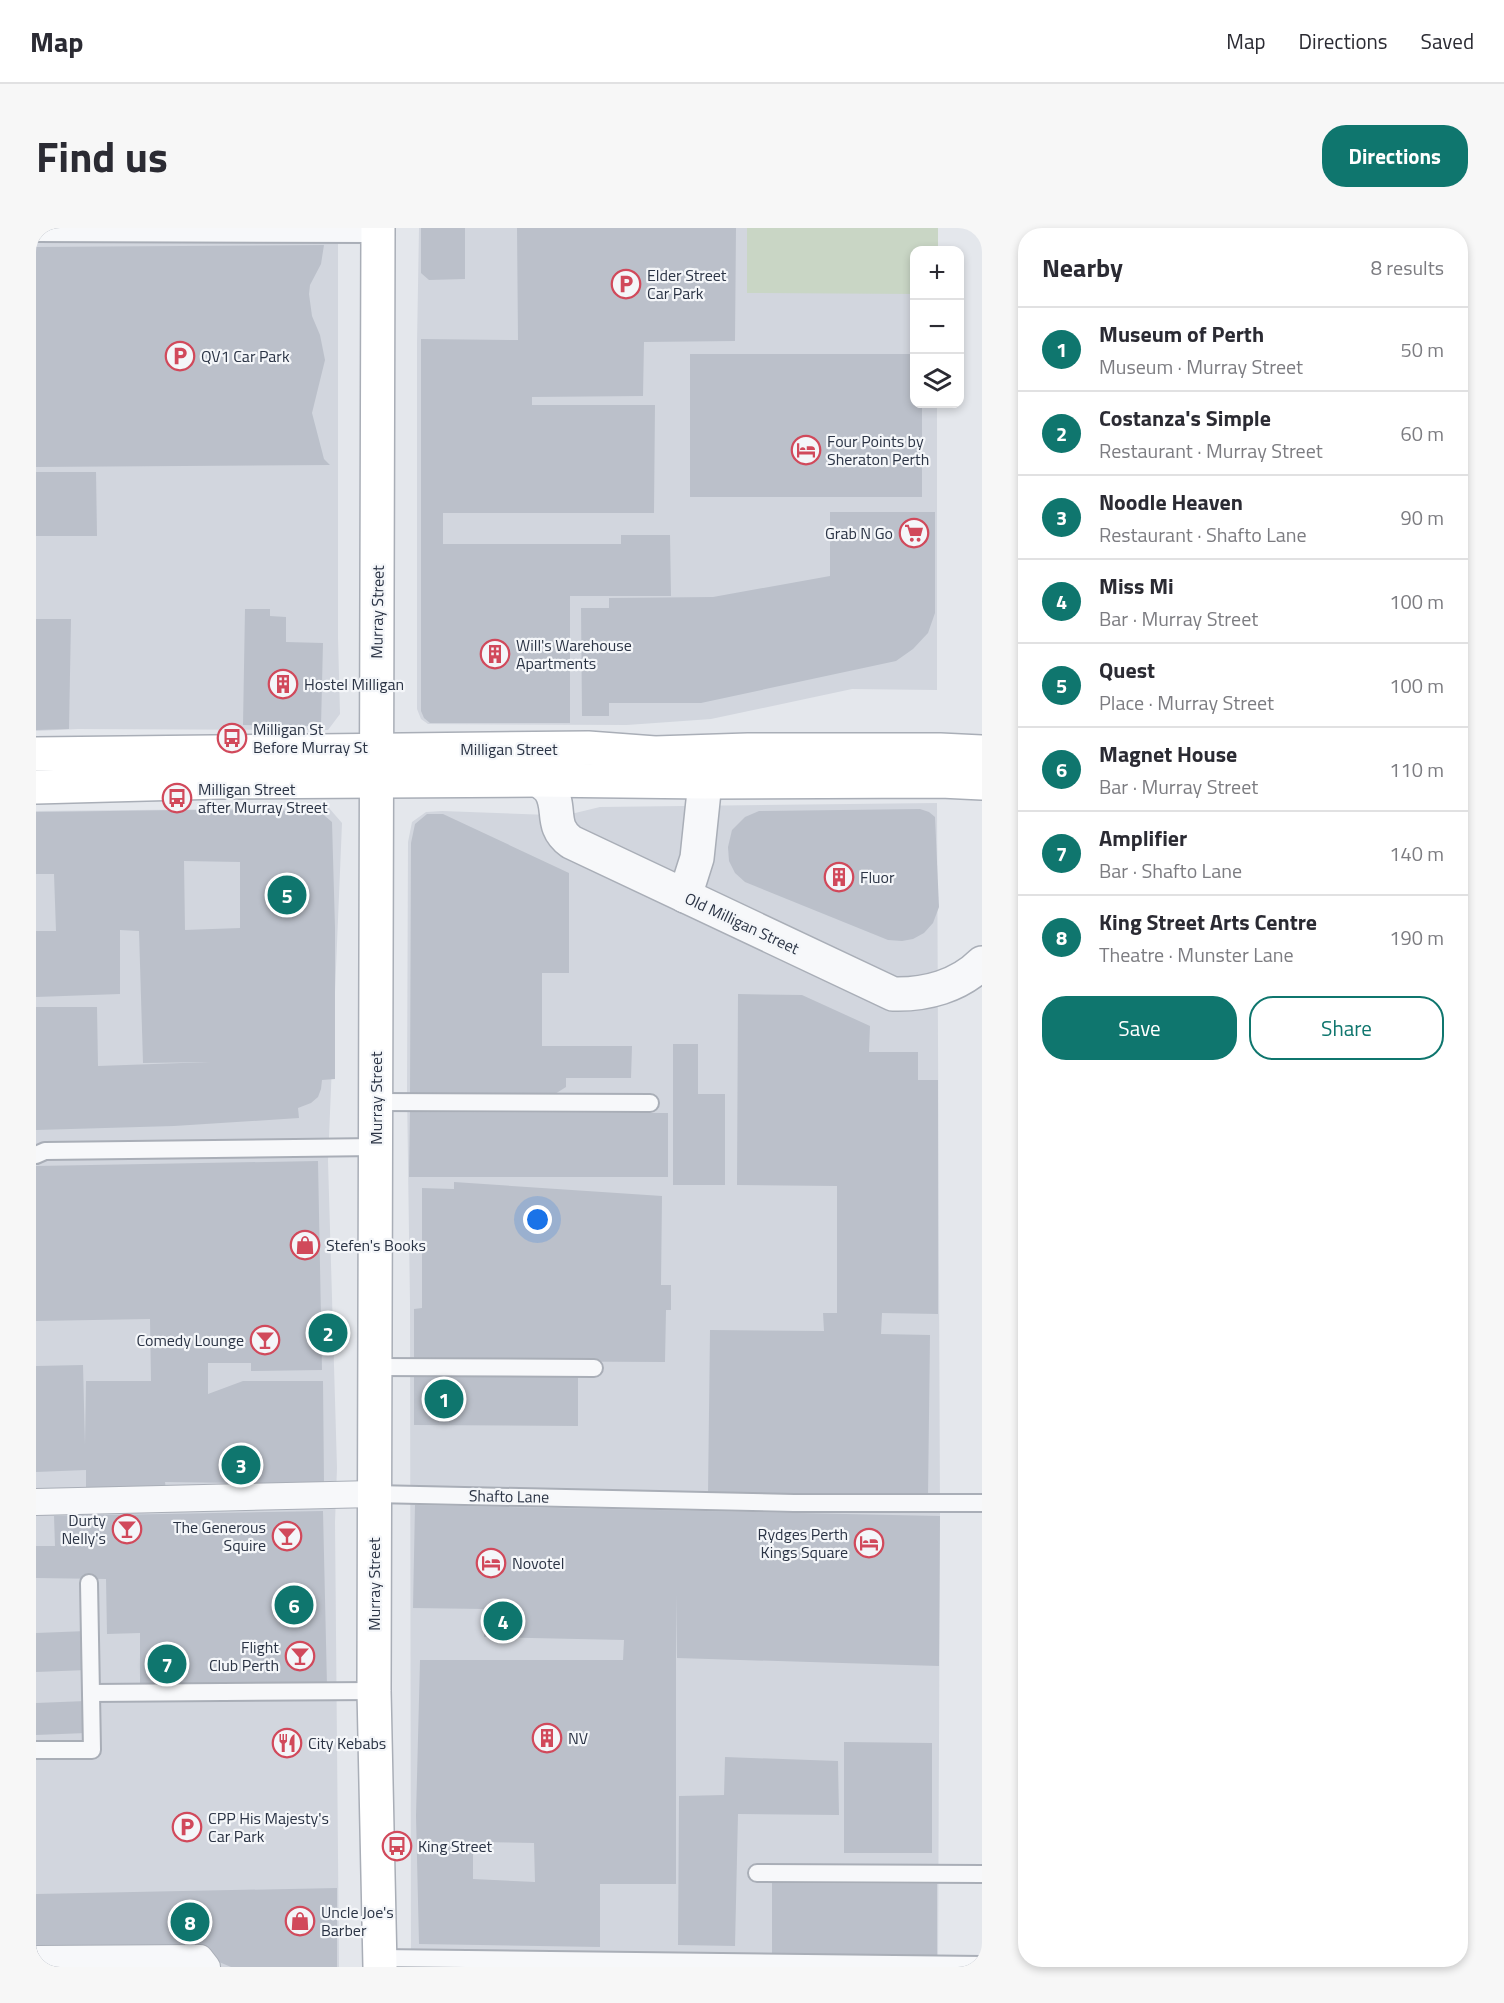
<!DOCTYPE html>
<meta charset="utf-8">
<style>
:root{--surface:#fff;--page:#f7f7f7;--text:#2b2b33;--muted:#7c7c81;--line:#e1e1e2;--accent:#0f766e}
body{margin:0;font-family:"Titillium Web",sans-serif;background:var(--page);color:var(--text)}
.controls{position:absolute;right:18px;top:18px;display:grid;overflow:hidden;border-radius:12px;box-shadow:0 3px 9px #0003}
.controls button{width:54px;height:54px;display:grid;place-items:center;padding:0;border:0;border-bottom:2px solid var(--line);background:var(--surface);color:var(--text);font:30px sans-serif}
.you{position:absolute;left:502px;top:992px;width:21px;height:21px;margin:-15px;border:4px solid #fff;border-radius:50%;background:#1a73e8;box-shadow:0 0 0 9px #1a73e833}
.badge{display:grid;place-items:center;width:39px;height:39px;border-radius:50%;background:var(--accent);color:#fff;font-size:20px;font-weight:700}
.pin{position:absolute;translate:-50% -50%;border:3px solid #fff;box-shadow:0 2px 6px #0006}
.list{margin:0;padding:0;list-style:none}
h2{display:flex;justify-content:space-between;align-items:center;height:78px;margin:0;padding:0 24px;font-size:26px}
h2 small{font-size:20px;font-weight:400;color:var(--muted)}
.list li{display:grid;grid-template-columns:39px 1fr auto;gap:18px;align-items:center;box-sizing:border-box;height:84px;padding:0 24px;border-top:2px solid var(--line)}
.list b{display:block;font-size:22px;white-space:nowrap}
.list p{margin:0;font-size:20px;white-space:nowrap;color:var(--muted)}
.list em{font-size:20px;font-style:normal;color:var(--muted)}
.actions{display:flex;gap:12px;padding:18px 24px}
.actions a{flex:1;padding:14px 0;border:2px solid var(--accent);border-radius:24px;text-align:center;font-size:21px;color:var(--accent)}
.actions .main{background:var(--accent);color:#fff}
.icon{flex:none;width:33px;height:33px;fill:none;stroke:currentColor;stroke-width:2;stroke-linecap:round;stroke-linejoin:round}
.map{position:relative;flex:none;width:946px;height:1739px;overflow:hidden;border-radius:24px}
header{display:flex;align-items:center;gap:36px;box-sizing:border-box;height:84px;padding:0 30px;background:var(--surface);border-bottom:2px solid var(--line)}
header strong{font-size:28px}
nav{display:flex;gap:33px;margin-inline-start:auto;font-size:21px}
.intro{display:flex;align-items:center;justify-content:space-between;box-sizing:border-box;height:144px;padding:0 36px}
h1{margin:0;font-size:42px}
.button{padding:15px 27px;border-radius:24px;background:var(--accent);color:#fff;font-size:21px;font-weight:700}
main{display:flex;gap:36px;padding:0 36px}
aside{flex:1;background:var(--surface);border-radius:24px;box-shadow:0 3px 9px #0003}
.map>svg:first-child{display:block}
</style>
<header>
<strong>Map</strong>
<nav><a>Map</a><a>Directions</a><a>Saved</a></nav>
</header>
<div class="intro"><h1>Find us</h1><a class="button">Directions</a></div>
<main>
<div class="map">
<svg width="946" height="1739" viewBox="0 0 946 1739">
<rect width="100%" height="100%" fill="#e4e7ec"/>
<!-- built -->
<g fill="#d2d6de">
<polygon points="0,0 302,0 302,410 304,486 292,502 42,501 0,503"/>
<polygon points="383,0 901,0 878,22 878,176 901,176 901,462 816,461 675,491 591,497 392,496 385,491 381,481 381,115"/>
<polygon points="901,575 904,1288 902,1739 375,1739 374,1075 371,865 372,614 376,594 390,584 406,583 514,587 535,586 564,579"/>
<polygon points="293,580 306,595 292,933 301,1240 299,1294 303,1739 0,1739 0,583"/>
</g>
<!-- green -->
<polygon fill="#c9d6c5" points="711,0 902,0 902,22 878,22 878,66 711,65"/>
<!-- building -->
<g fill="#bbc0ca" fill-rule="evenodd">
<polygon points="385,0 429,0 429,51 393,52 385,45"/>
<polygon points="481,0 700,0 699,113 608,114 607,168 496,169 496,177 619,177 618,285 407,285 407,316 585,316 585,307 634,307 635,368 534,368 534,495 394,495 388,490 385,483 385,111 482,112"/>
<polygon points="288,17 285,36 274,57 273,66 276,88 284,107 289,132 276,185 288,231 294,237 0,239 0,19"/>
<polygon points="654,126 878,126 878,176 886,176 886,269 654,269"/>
<polygon points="0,244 60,244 61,308 0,308"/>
<polygon points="794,284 899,284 899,385 892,405 877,421 860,433 665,475 573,475 573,488 546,488 545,380 573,380 573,370 677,369 794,348"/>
<polygon points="209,381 234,381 234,388 250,389 250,414 287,415 285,498 207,497"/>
<polygon points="0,391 35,391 33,501 0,502"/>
<polygon points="884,581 893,584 899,589 903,679 897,695 888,705 877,711 866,713 852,712 709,654 699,645 693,633 692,619 696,602 709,589 723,583"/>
<path d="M146,582l137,1 13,11 3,106v151l-13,1 -1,9 -3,8 -7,6 -13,5 1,10 -125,8 -138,4v-123h61l1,59 112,-4 -67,1 -4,-132 -19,-1v64l-84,3v-66h20l-2,-57h-18v-62zM148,633l56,1v66l-55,2z"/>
<polygon points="391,586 407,586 533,645 533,745 506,745 506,818 596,818 595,850 530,850 530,859 511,871 374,870 375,615 379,596"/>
<polygon points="702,766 766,767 834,798 833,824 882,824 882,852 902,852 902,1086 846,1085 845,1106 894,1107 892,1269 672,1266 674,1102 788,1103 787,1085 801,1085 801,958 701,957"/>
<polygon points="637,816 662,816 662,866 689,866 689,957 637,957"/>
<polygon points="374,884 632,885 632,949 373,949"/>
<polygon points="282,933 286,1142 215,1143 215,1135 172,1135 172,1166 207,1153 287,1153 288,1256 129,1254 130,1262 50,1262 50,1242 0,1244 0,1138 47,1137 49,1217 50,1153 115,1153 114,1091 0,1093 0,938"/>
<polygon points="418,954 626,968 625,1057 635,1057 635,1082 630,1082 629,1134 378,1133 378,1081 386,1080 386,960 418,961"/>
<polygon points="378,1148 542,1149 542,1198 378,1197"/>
<path d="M379,1277l525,11 -1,150 -262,-8 -1,-64v290h-76v63l-181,-3 -3,-128 4,-156h203l1,-20 -140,-3 1,-28 -72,-1zM437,1614l61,1 1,39 -62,-3z"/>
<polygon points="287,1283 291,1458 104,1460 104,1405 71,1406 70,1351 0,1350 0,1318 19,1318 18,1288"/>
<polygon points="51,1403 51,1442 0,1444 0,1405"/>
<polygon points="50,1473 50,1505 0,1507 0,1475"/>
<polygon points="808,1514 896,1515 896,1625 808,1625"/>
<polygon points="689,1529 802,1533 803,1587 702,1586 699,1718 642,1717 643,1568 688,1567"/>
<polygon points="736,1655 901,1656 901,1730 736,1729"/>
<polygon points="301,1660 301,1739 195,1739 164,1726 0,1726 0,1666"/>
</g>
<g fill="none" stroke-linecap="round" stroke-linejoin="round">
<!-- service casing -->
<g stroke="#a9aeb7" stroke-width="20">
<g id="service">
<polyline points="0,5 341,6"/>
<polyline points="340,874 614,875"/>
<polyline points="0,927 9,923 340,919"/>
<polyline points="339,1139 558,1140"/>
<polyline points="338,1266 758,1275 946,1275"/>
<polyline points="55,1465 338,1463"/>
<polyline points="0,1522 56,1522 53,1355"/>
<polyline points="721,1645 946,1646"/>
<polyline points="344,1730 946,1737"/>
</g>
</g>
<!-- pedestrian casing -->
<g stroke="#a9aeb7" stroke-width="28">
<g id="pedestrian">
<polyline points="0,1274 338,1266"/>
<polyline points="0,1731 164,1730 171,1739"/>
</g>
</g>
<!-- minor casing -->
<g stroke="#a9aeb7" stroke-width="36">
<g id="minor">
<path d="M503,552c3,3 8,6 11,10 12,18 -1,36 21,52l322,152c33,1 66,-8 89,-31"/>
<polyline points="649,668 661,630 669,554"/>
</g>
</g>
<!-- secondary casing -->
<g stroke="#a9aeb7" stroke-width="36">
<g id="secondary">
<polyline points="342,0 338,1463 344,1739"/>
<polyline points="0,526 552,520 619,525 712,522 904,522 946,524"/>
<polyline points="0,559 184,554 503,552 669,554 905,553 946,555"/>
</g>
</g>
<!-- service -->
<use href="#service" stroke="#f7f8fa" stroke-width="16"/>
<!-- pedestrian -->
<use href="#pedestrian" stroke="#f7f8fa" stroke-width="26"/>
<!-- minor -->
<use href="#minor" stroke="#f7f8fa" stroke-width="33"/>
<!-- secondary -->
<use href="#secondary" stroke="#fff" stroke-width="33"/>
</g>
<!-- icons -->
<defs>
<g id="parking-ring" transform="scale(1.5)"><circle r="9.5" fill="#f4f6f9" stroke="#d1495b" stroke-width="1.5"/><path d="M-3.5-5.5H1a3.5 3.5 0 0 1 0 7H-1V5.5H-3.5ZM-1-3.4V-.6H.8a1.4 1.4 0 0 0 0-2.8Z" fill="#d1495b"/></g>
<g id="hotel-ring" transform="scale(1.5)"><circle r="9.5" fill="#f4f6f9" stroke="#d1495b" stroke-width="1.5"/><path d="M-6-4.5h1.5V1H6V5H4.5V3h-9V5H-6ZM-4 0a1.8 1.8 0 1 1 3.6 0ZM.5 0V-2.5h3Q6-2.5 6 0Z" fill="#d1495b"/></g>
<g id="supermarket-ring" transform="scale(1.5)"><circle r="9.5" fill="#f4f6f9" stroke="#d1495b" stroke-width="1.5"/><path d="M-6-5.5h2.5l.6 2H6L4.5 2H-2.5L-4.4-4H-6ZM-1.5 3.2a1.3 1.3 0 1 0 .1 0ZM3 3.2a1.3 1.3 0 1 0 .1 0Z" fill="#d1495b"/></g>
<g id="building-ring" transform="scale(1.5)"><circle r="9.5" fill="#f4f6f9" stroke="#d1495b" stroke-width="1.5"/><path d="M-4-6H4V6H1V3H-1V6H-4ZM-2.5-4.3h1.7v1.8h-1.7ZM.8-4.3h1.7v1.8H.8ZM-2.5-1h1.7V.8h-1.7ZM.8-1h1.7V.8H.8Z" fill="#d1495b"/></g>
<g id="bus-ring" transform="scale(1.5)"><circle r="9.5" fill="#f4f6f9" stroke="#d1495b" stroke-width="1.5"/><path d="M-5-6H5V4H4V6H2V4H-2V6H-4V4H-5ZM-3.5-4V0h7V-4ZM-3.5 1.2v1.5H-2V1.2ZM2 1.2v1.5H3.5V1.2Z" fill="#d1495b"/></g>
<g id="shop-ring" transform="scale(1.5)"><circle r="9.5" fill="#f4f6f9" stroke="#d1495b" stroke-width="1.5"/><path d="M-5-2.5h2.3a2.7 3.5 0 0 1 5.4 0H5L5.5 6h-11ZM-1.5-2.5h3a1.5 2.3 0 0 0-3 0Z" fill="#d1495b"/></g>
<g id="bar-ring" transform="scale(1.5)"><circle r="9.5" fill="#f4f6f9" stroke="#d1495b" stroke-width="1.5"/><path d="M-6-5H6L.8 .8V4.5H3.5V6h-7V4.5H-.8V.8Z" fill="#d1495b"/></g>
<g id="restaurant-ring" transform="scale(1.5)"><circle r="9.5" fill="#f4f6f9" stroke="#d1495b" stroke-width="1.5"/><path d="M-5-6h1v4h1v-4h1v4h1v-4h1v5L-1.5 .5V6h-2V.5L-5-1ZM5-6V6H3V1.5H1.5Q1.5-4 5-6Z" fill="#d1495b"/></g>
</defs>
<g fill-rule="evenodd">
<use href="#parking-ring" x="590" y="56"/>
<use href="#parking-ring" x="144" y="128"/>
<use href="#hotel-ring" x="770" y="222"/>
<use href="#supermarket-ring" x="878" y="305"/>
<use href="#building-ring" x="459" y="426"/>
<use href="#building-ring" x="247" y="456"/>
<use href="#bus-ring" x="196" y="510"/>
<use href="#bus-ring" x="141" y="570"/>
<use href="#building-ring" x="803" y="649"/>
<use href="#shop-ring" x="269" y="1017"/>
<use href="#bar-ring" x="229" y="1112"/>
<use href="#bar-ring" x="91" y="1301"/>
<use href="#bar-ring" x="251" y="1308"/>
<use href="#hotel-ring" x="833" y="1315"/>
<use href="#hotel-ring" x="455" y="1335"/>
<use href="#bar-ring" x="264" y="1428"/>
<use href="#building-ring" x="511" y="1510"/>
<use href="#restaurant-ring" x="251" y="1515"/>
<use href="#parking-ring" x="151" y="1599"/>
<use href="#bus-ring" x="361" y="1618"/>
<use href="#shop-ring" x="264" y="1693"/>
</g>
<g text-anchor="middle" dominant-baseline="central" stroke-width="4.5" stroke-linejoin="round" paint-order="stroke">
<!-- poi labels -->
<g font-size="16" fill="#2b3445" stroke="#f4f6f9" text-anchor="start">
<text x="611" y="47">Elder Street<tspan x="611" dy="18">Car Park</tspan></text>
<text x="165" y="128">QV1 Car Park</text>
<text x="791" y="213">Four Points by<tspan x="791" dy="18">Sheraton Perth</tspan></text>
<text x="857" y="305" text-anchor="end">Grab N Go</text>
<text x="480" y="417">Will's Warehouse<tspan x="480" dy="18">Apartments</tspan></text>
<text x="268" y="456">Hostel Milligan</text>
<text x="217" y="501">Milligan St<tspan x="217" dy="18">Before Murray St</tspan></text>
<text x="162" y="561">Milligan Street<tspan x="162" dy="18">after Murray Street</tspan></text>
<text x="824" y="649">Fluor</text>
<text x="290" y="1017">Stefen's Books</text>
<text x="208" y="1112" text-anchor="end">Comedy Lounge</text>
<text x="70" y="1292" text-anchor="end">Durty<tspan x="70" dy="18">Nelly's</tspan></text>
<text x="230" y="1299" text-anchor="end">The Generous<tspan x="230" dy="18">Squire</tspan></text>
<text x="812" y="1306" text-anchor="end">Rydges Perth<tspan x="812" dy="18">Kings Square</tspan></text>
<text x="476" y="1335">Novotel</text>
<text x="243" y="1419" text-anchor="end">Flight<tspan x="243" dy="18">Club Perth</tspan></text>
<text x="532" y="1510">NV</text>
<text x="272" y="1515">City Kebabs</text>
<text x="172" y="1590">CPP His Majesty's<tspan x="172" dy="18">Car Park</tspan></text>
<text x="382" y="1618">King Street</text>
<text x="285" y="1684">Uncle Joe's<tspan x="285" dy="18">Barber</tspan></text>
</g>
<!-- street labels -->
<g font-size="16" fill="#2b3445" stroke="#f4f6f9">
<text transform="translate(341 384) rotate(-89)">Murray Street</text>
<text x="473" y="521">Milligan Street</text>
<text transform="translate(706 695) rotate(25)">Old Milligan Street</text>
<text transform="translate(340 870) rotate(-90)">Murray Street</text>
<text transform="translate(473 1268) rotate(1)">Shafto Lane</text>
<text transform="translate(338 1356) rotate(-90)">Murray Street</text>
</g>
</g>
</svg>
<div class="controls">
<button>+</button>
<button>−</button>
<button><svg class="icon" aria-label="layers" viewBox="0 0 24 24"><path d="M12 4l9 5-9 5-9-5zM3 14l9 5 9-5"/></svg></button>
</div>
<div class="you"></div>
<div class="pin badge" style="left:408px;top:1171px">1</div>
<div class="pin badge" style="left:292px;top:1105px">2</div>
<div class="pin badge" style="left:205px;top:1237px">3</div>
<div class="pin badge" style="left:467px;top:1393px">4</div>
<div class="pin badge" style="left:251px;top:667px">5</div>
<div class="pin badge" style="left:258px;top:1377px">6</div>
<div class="pin badge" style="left:131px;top:1436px">7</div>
<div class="pin badge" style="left:154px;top:1694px">8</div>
</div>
<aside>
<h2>Nearby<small>8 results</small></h2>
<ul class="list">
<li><span class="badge">1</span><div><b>Museum of Perth</b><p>Museum · Murray Street</p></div><em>50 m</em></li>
<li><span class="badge">2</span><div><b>Costanza's Simple</b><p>Restaurant · Murray Street</p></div><em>60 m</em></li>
<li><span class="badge">3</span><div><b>Noodle Heaven</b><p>Restaurant · Shafto Lane</p></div><em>90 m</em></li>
<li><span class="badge">4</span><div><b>Miss Mi</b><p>Bar · Murray Street</p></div><em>100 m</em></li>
<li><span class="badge">5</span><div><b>Quest</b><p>Place · Murray Street</p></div><em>100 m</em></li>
<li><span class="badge">6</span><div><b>Magnet House</b><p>Bar · Murray Street</p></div><em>110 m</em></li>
<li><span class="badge">7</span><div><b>Amplifier</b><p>Bar · Shafto Lane</p></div><em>140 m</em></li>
<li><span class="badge">8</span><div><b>King Street Arts Centre</b><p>Theatre · Munster Lane</p></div><em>190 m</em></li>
</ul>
<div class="actions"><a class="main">Save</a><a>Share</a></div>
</aside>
</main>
